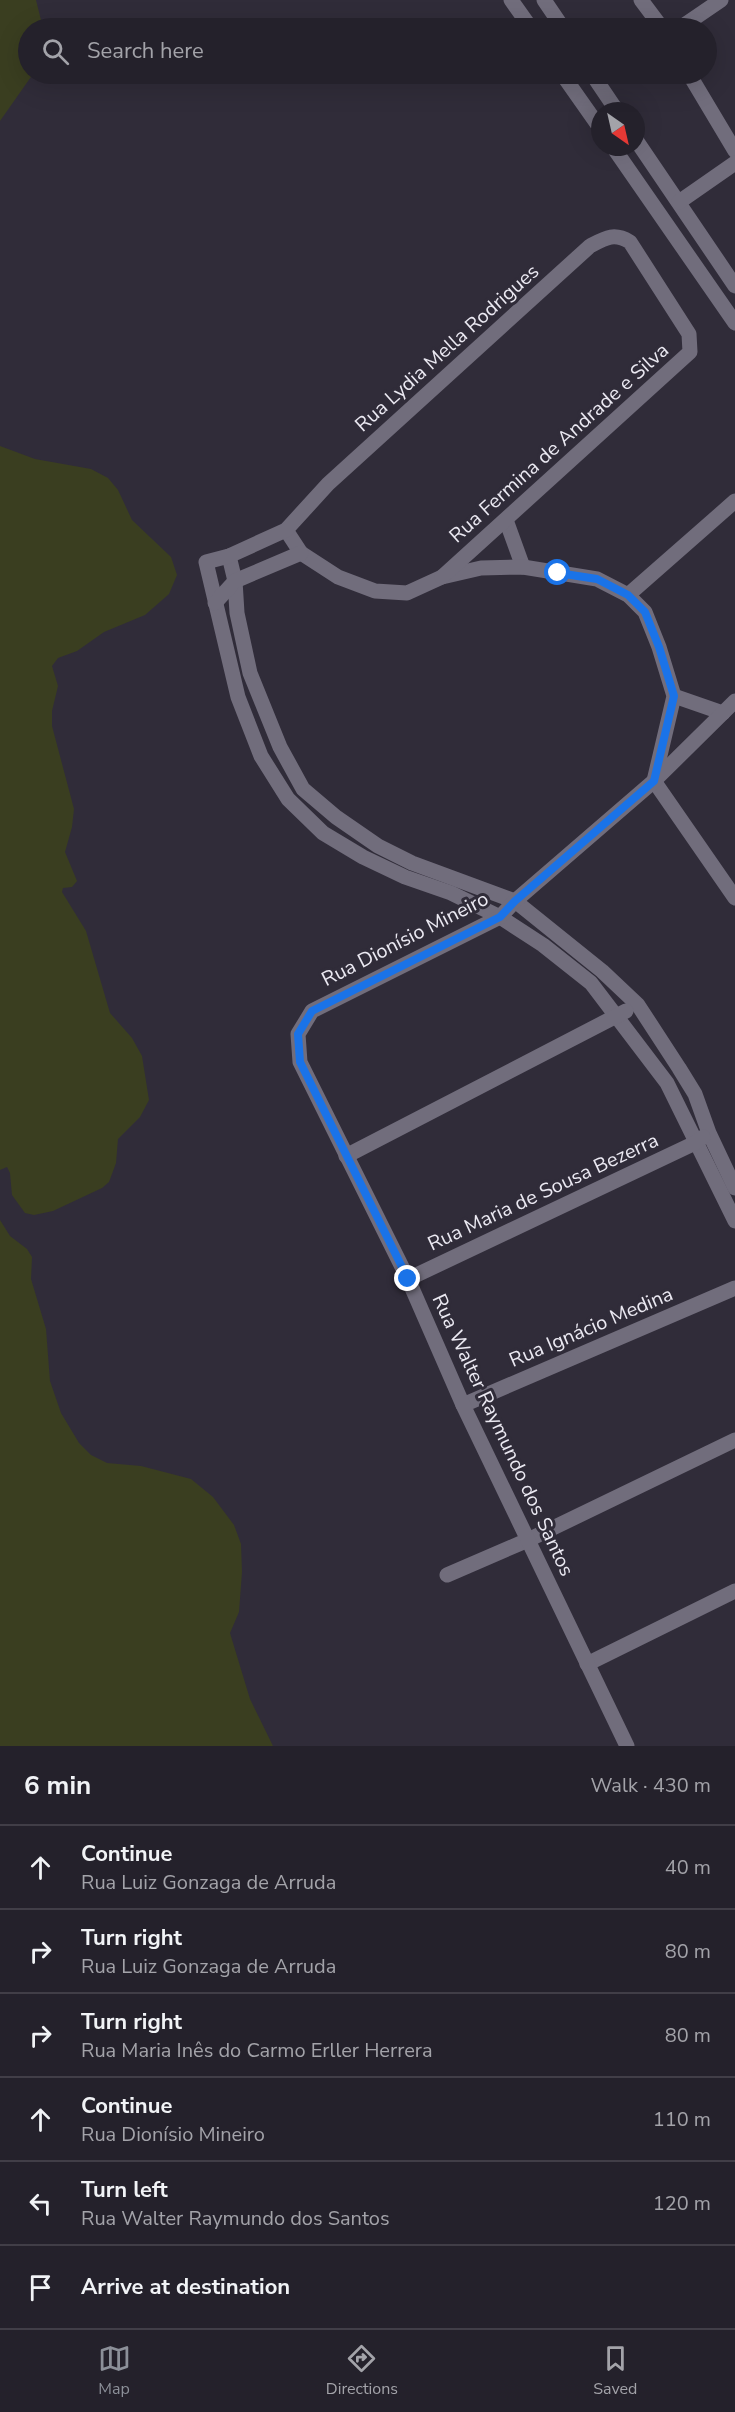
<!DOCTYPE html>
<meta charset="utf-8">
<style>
:root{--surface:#24212b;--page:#2c2933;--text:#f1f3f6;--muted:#a3a3a9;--line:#413e47;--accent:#8c9099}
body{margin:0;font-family:"Nunito Sans",sans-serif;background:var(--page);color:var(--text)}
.compass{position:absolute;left:591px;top:102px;width:54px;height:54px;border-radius:50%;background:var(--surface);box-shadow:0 6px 24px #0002;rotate:146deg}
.stop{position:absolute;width:18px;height:18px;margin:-14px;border:4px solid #1a73e8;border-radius:50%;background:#fff}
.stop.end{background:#1a73e8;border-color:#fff;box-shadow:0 2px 6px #0008}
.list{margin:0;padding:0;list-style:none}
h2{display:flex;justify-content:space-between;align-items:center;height:78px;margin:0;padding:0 24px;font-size:26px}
h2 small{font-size:20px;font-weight:400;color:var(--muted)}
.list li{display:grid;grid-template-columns:39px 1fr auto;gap:18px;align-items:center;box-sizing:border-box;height:84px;padding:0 24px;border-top:2px solid var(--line)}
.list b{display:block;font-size:22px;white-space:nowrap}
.list p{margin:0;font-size:20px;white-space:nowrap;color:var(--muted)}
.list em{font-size:20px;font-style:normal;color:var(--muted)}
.icon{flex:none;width:33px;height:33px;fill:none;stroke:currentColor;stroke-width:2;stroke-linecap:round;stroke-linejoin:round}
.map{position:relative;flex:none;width:735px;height:1746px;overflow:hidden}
.search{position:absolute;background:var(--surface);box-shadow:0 6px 24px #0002;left:18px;right:18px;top:18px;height:66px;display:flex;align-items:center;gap:15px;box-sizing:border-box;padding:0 21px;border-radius:33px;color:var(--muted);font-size:22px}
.sheet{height:582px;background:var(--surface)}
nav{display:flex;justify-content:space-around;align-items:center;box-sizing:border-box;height:84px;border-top:2px solid var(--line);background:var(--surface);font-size:16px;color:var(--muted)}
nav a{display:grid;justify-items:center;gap:3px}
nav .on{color:var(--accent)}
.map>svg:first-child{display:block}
</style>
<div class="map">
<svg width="735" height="1746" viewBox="0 0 735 1746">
<rect width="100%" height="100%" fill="#302c39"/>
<!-- green -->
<g fill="#3a3e20">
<polygon points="0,0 36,0 43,28 28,28 28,74 33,74 0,121"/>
<polygon points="0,446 35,459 91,469 108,478 118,490 132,520 171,557 177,575 169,594 145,615 104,632 77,651 58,658 52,666 58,686 52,711 52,726 74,809 72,827 65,852 77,881 72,887 63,888 62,892 86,931 110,1013 132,1038 142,1056 149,1100 140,1117 118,1139 116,1163 109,1182 102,1188 53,1211 34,1215 25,1213 12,1195 10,1173 7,1167 0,1170"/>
<polygon points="0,1220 10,1236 27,1249 32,1257 31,1279 46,1329 50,1381 61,1413 79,1443 91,1455 107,1463 141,1466 191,1479 213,1497 234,1525 241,1544 242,1572 239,1612 230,1633 250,1699 273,1746 0,1746"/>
</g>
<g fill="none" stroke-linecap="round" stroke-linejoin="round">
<!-- minor -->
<g stroke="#716d7c" stroke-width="15">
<polyline points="511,0 531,28"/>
<polyline points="544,0 563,28"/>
<polyline points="641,0 662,28"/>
<polyline points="680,28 721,0"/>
<polyline points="562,74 600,128"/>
<polyline points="592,74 617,111"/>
<polyline points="689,74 735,151"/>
<polyline points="636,140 735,286"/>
<polyline points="613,147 735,323"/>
<polyline points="679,202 735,163"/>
<polyline points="506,520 523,567"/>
<polyline points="286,530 301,553 338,577 375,591 407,593 442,577 481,568 523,567 597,579 628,595 645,612 659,647 674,696 654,781 735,898"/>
<polyline points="229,556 235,581 237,613 250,673 280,747 303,789 336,817 378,846 412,863 515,901 602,971 638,1005 679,1068 695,1094 709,1133 735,1188"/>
<path d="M442,577l248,-225 -1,-18 -59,-92c-16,-10 -25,-4 -40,4l-262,238 -42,46 -57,26 -23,6 32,135 23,59 27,43 35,34 40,24 42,20 46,16 49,24 43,28 48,38 76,100 68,138"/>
<polyline points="628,595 735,501"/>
<polyline points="215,603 235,581 301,553"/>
<polyline points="674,696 723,713"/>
<polyline points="346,1156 626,1011"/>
<polyline points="408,1279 695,1143 703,1137"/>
<polyline points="463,1405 735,1288"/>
<polyline points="447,1575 528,1540 735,1440"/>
<polyline points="587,1664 735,1591"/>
<polyline points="627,1746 463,1405 408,1279 300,1062 298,1034 312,1011 500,917 515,901 654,781 735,701"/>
</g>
</g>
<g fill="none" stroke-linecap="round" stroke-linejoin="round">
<!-- route -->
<polyline stroke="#1a73e8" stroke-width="8" points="408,1279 300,1062 298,1034 312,1011 500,917 515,901 654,781 674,696 659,647 645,612 628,595 597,579 558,573"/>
</g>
<g text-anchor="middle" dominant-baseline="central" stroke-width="6" stroke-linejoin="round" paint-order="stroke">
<!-- street labels -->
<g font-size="20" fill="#ebe9f2" stroke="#302c39">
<text transform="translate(447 348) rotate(-42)">Rua Lydia Mella Rodrigues</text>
<text transform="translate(559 443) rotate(-42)">Rua Fermina de Andrade e Silva</text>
<text transform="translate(405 939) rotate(-27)">Rua Dionísio Mineiro</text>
<text transform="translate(543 1192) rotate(-25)">Rua Maria de Sousa Bezerra</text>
<text transform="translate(591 1327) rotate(-23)">Rua Ignácio Medina</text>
<text transform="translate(503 1435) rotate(65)">Rua Walter Raymundo dos Santos</text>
</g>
</g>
</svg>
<svg class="compass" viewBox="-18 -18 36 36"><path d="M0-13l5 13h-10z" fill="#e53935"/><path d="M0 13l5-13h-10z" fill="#a3a3a9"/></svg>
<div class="stop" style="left:558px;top:573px"></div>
<div class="stop end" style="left:408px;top:1279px"></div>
<div class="search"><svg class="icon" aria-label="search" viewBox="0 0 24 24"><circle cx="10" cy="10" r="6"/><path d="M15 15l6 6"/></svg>Search here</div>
</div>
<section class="sheet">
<h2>6 min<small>Walk · 430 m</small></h2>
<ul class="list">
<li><svg class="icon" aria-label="ahead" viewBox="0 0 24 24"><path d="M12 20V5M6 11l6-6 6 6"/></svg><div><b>Continue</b><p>Rua Luiz Gonzaga de Arruda</p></div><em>40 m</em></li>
<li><svg class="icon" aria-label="right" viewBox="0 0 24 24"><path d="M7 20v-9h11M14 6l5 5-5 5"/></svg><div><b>Turn right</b><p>Rua Luiz Gonzaga de Arruda</p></div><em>80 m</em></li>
<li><svg class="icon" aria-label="right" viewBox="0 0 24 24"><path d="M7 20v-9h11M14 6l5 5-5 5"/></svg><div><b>Turn right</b><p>Rua Maria Inês do Carmo Erller Herrera</p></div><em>80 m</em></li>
<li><svg class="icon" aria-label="ahead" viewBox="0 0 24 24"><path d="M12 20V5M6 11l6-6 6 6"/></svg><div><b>Continue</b><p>Rua Dionísio Mineiro</p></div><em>110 m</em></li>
<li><svg class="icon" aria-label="left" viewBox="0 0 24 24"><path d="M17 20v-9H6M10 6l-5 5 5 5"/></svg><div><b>Turn left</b><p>Rua Walter Raymundo dos Santos</p></div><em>120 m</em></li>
<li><svg class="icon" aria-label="arrive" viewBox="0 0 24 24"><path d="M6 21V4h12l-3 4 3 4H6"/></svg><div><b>Arrive at destination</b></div></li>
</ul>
</section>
<nav>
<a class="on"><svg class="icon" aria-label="map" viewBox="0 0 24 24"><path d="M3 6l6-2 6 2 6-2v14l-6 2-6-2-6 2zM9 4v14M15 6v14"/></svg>Map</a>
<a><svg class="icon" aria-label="directions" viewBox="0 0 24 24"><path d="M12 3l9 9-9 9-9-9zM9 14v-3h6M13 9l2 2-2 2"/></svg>Directions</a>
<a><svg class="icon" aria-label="saved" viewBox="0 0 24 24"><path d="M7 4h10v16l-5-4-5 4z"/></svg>Saved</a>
</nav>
